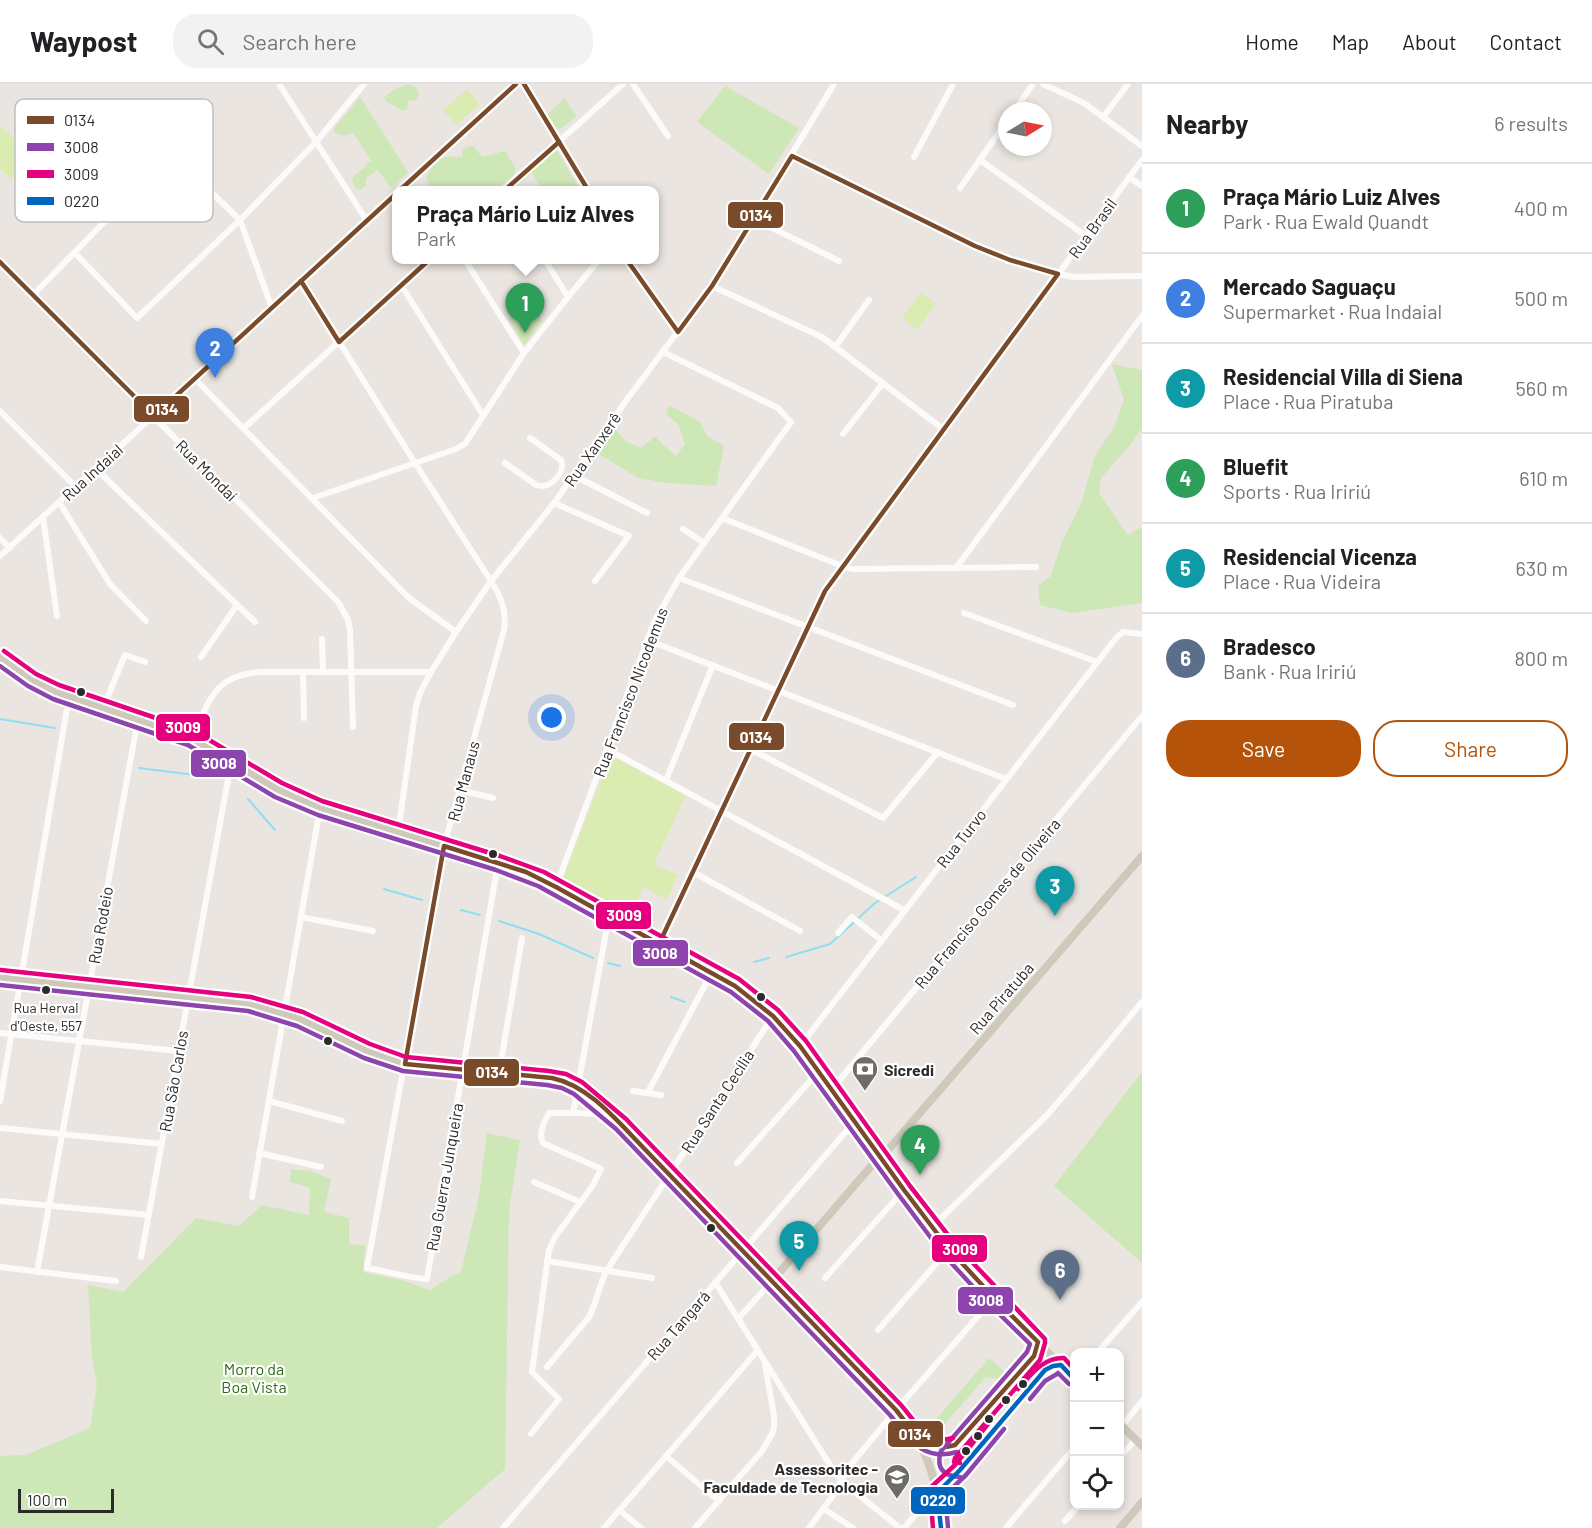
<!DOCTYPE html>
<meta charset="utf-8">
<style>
:root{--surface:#fff;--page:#f2f2f2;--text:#202124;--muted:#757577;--line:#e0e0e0;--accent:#b45309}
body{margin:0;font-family:Barlow,sans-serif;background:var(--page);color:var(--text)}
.controls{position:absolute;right:18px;bottom:18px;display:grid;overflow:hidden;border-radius:12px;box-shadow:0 3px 9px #0003}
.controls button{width:54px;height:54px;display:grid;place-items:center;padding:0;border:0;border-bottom:2px solid var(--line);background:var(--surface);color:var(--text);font:30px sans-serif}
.compass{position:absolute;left:998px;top:18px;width:54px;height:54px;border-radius:50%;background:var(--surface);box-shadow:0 3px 9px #0003;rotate:80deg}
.scale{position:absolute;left:18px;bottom:15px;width:96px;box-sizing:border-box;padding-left:6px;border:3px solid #2b2b2b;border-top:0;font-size:16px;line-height:21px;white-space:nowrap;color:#2b2b2b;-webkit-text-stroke:4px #fff;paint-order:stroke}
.you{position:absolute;left:552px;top:634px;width:21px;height:21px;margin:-15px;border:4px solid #fff;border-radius:50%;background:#1a73e8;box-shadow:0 0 0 9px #1a73e833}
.badge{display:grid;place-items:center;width:39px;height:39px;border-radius:50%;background:var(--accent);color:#fff;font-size:20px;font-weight:700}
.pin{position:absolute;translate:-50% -50px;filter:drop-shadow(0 2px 3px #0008)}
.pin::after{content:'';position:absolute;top:32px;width:21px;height:18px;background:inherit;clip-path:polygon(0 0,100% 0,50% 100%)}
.popup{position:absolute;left:392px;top:102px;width:267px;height:78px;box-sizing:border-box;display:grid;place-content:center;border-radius:12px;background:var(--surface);filter:drop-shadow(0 2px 4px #0005);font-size:20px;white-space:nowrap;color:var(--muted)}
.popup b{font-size:22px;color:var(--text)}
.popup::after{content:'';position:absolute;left:50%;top:100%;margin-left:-12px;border:12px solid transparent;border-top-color:var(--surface)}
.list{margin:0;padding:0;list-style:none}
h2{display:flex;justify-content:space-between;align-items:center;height:78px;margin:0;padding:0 24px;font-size:26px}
h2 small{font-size:20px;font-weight:400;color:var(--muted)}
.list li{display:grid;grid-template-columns:39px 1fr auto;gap:18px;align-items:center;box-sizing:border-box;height:90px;padding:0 24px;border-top:2px solid var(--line)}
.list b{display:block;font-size:22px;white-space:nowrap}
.list p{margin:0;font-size:20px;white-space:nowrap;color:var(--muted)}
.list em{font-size:20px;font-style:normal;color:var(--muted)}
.actions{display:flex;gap:12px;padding:18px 24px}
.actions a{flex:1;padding:14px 0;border:2px solid var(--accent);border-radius:24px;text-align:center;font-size:21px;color:var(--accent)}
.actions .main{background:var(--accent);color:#fff}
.icon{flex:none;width:33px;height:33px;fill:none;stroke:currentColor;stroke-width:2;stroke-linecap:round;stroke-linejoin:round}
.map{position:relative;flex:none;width:1142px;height:1444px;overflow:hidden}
header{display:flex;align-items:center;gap:36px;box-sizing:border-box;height:84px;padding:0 30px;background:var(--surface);border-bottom:2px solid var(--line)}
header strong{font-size:28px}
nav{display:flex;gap:33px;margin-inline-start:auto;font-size:21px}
.search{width:420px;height:54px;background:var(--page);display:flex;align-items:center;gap:15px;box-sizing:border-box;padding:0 21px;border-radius:24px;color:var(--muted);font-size:22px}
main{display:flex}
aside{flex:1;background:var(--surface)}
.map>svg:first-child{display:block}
</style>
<header>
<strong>Waypost</strong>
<div class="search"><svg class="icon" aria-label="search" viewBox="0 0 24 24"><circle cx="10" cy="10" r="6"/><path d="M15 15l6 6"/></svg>Search here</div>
<nav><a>Home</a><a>Map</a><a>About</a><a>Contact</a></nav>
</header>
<main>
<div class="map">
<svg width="1142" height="1444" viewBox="0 0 1142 1444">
<rect width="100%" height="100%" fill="#eae5e0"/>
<!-- green -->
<g fill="#cee7b6">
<path d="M409,0l7,4 3,6 -3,6 -8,1 -1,8 -4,2 -18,-10 1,-1 -2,-2c5,-6 17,-13 25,-14z"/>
<polygon points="725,2 799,44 769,90 697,38"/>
<path d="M360,13l48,75 -17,16 -13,-18 -12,8v7l-5,4h-4l-5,-8 1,-5 12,-9 1,-4 6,-2 -19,-28c-7,2 -11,3 -18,0l-2,-3z"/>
<polygon points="565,14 576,32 562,44 558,45 555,42 547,30"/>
<path d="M469,62l5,1 8,10 23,-6 11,18 -3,7 -18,14h-61l-4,-2 -4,-10c9,-20 14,-23 36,-21l1,-8z"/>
<polygon points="550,67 558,68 580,106 543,106 532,89 512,106 509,106 510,104"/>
<polygon points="532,220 542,237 524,261 508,235"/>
<polygon points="1112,280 1142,286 1142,345 1129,362 1101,394 1099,409 1128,451 1142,443 1142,519 1072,529 1040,521 1038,502 1051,492 1061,460 1081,420 1095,371 1114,344 1124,316"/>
<polygon points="669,321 700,338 707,352 724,362 716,402 667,399 638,394 599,370 615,345 627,358 641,364 656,352 662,360 676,372 685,360 678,340 666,330"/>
<polygon points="1142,988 1142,1179 1054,1102"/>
<polygon points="487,1049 520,1056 509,1127 505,1385 437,1444 0,1444 0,1372 26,1371 90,1344 97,1300 92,1273 88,1201 123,1208 196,1134 239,1142 262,1121 309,1131 310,1104 290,1098 291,1085 310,1087 331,1095 324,1128 349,1134 349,1160 365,1161 363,1188 401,1196 430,1206 452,1192 461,1188 479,1112"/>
<path d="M989,1274l21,19 -2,3 -22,-3 -52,59 17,4 -2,4c-12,3 -19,-2 -26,-10z"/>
</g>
<!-- pitch -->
<g fill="#dbecb3">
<polygon points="467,5 480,20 456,41 443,26"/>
<polygon points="0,41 33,73 11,95 0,85"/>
<polygon points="71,42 82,52 63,71 52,61"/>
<polygon points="85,53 95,64 76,83 66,73"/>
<polygon points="921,208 936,220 917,246 902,234"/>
<polygon points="611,672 686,711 654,780 678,791 667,816 643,803 632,830 563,793"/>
</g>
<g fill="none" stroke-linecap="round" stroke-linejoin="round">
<!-- stream -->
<g stroke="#8edff2" stroke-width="2">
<polyline points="0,635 55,644"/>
<polyline points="139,684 195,691"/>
<polyline points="248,715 275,746"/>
<polyline points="384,805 422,816"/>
<polyline points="461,826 480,831"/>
<polyline points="499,837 539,850 593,874"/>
<polyline points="786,873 830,860 875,819 916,793"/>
<polyline points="754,878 769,874"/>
<polyline points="608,879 620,882"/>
<polyline points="671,913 685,918"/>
</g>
<!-- minor -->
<g stroke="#fcfbfa" stroke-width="6">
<polyline points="279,0 367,137"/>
<polyline points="524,0 588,106"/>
<polyline points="633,0 668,52"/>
<polyline points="1043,0 1084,19 1142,62"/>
<polyline points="1014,27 1033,0"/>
<polyline points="1104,32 1128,0"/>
<polyline points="792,72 958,155 1010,176 1058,190 1075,193 1142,192"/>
<polyline points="914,73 953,0"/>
<polyline points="980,76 1086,152"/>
<polyline points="1129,93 1142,102"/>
<polyline points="960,104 1007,37"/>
<polyline points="400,106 516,0"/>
<polyline points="505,106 623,0"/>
<polyline points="754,135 839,177"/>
<polyline points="75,169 137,234 240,136 316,58 364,0"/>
<polyline points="465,176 524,269"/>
<polyline points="545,176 568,213"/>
<polyline points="627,176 678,248"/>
<polyline points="0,178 339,519 348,536 350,546 353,643"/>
<path d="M301,197l114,182 76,118c10,16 16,30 13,49l-60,216 -77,422c20,3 40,10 60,11l71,-416"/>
<polyline points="401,201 483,331"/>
<polyline points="712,202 822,253 943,345"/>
<polyline points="33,211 108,134 146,97 158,91 169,91 190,96 202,102 211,108 240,136 272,224"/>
<polyline points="835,263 869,216"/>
<polyline points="194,294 409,514 456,548"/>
<polyline points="0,327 76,403"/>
<polyline points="244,344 429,176"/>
<polyline points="843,350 883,299"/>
<path d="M505,379l31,22c14,5 30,-12 25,-25l-31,-22"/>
<polyline points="96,385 255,538"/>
<polyline points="573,391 647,429"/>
<polyline points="313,414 456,365 465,360 524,269 568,213 599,176"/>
<polyline points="59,418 110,500 146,537"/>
<polyline points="554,419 629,452 595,497"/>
<polyline points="43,433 57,532"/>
<polyline points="722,434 842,482 852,485 1036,483"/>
<polyline points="683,445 704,459"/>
<polyline points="0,454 10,464"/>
<polyline points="0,472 396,110"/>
<polyline points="956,484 1142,232"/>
<polyline points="679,494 1013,621"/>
<polyline points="964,529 1097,578"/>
<polyline points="322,555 323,587"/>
<polyline points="647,556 1006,695"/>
<polyline points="201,573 237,521"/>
<polyline points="303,588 304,634"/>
<polyline points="103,624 125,571 145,578"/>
<path d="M191,654c20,-38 22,-63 70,-66h170"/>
<polyline points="607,665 904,826"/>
<polyline points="750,665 883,734 938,668"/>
<polyline points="666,696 713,581"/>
<polyline points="460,706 493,714"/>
<polyline points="398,748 416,622 420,609 431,588 456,548 491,497 554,419 628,314 712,202 834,0"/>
<polyline points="693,788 800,847"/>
<polyline points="556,803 654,538 679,494 791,338 778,324 770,320 663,268"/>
<polyline points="301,833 373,847"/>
<polyline points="838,849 852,833 881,856"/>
<polyline points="659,860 807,543 825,507 1142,76"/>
<polyline points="0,949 179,967"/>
<polyline points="800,962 1116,554 1123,548 1142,550"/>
<polyline points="499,989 522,854"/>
<polyline points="832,1005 1142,632"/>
<polyline points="633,1007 661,1011"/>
<polyline points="648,1008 712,888"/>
<polyline points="0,1017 69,613"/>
<polyline points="269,1017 342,1037"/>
<polyline points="573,1029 609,1030"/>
<polyline points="0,1044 162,1060"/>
<polyline points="259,1069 321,1083"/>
<polyline points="737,1079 819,987"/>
<polyline points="534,1098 580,1118"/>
<polyline points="252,1113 320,724"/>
<polyline points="0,1117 149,1131"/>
<polyline points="931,1144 1047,1031 1079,994 1142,918"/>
<polyline points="141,1173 231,679"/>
<polyline points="547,1177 652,1194"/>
<polyline points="0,1183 116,1197"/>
<polyline points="37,1188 138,635"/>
<polyline points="825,1194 904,1106"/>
<polyline points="715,1198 835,1389 850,1404 900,1444"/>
<polyline points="738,1235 772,1197"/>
<polyline points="878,1246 949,1165"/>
<polyline points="1098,1268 1142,1218"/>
<path d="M547,1283l42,-50c8,-15 10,-32 18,-47l166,-254"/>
<polyline points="1122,1342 1142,1317"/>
<path d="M531,1350l28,-35 -27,-27 17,-122 6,-13 38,-52 8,-16 -58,-26c-5,-8 1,-22 6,-30h24l36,-197"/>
<polyline points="666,1372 719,1417"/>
<polyline points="1120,1373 1135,1356"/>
<polyline points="824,1425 853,1444"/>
<polyline points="619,1426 641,1444"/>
<polyline points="1065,1437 1078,1422"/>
<polyline points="503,1444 855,1037"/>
<polyline points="604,1444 758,1266"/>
<polyline points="695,1444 762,1367 772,1350 774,1344 774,1332 765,1280"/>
<polyline points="809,1444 834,1410 848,1384 896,1326 994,1214"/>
<polyline points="904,1444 936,1407"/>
<polyline points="1006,1444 1074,1364"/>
</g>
<!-- major -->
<g stroke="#cfc9bb" stroke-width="8">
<polyline points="0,573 32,596 56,608 162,643 191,654 278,706 294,714 320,724 498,779 541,795 712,888 745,909 773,932 800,962 904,1106 949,1165 994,1214 1074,1295"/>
<path d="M0,893l249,27c20,5 39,10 58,18 32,15 63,34 98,42l143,14 16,3 14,7 43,36 48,51 103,106 132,139c27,34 33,66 37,108"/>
<polyline points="772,1197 873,1080 881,1074 1142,772"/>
<polyline points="1120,1340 1142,1362"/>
<polyline points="1120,1444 1142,1418"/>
</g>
<!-- bus-1 casing -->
<g stroke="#fff" stroke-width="9">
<g id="bus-1">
<polyline points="524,0 588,106"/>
<polyline points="400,106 516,0"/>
<polyline points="505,106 559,58"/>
<polyline points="627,176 678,248 712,202 792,72 975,162 1010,176 1058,190 825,507 659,860"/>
<polyline points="0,178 154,332 396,110"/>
<polyline points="301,197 339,258 429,176"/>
<path d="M444,762l82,26 30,15 179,99 38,30 27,30 104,144 45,59 45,49 44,44 -4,14 -79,89c-31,9 -42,-14 -59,-35l-260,-270c-23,-24 -50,-55 -84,-62l-147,-14z"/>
</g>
</g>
<!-- bus-2 casing -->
<g stroke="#fff" stroke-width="9">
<g id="bus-2">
<path d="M0,582l28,20 25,13 135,46 87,52 43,18 178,55 42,16 193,106 37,29 26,30 104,143 45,60 45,49 42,41 -3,8 -86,99c-5,16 1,25 19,26"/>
<path d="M0,901l248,26 49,15 67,32 39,13 144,14 15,3 12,6 42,35 274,286c20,24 32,47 67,37"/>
<polyline points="1030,1315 1045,1297 1057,1290 1058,1289 1069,1300"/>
<polyline points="948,1443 945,1411 966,1391 1004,1345"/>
</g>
</g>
<!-- bus-3 casing -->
<g stroke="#fff" stroke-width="9">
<g id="bus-3">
<polyline points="4,567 36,590 59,601 194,647 282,699 322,717 500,772 544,788 739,895 778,926 806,957 910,1102 955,1160 1045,1255 1045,1259 1040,1276 955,1374 954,1378 960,1379"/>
<path d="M1,886l250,27 52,15 67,32 36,13 143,14 17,3 16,8 44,37 275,286c16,18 25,41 52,33"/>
<path d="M1018,1305c13,-14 25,-32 46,-31l10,11"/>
<polyline points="933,1444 930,1408 930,1404 955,1381 992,1335"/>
</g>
</g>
<!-- bus-4 casing -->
<g stroke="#fff" stroke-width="9">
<polyline id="bus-4" points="941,1444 937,1407 942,1404 960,1386 1045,1286 1053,1282 1061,1281 1074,1295"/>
</g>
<!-- bus-1 -->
<use href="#bus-1" stroke="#7a4b2a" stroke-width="4.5"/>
<!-- bus-2 -->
<use href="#bus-2" stroke="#8e44ad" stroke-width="4.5"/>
<!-- bus-3 -->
<use href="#bus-3" stroke="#e5007d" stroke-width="4.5"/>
<!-- bus-4 -->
<use href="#bus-4" stroke="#0065bd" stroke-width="4.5"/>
</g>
<!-- icons -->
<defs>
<g id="bank-pin" transform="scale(1.35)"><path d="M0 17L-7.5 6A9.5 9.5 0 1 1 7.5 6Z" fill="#6e6c6a" stroke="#fff"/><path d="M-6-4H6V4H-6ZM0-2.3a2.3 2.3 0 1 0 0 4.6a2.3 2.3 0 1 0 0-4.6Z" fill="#fff"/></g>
<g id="school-pin" transform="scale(1.35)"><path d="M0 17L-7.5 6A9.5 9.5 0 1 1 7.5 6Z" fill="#6e6c6a" stroke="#fff"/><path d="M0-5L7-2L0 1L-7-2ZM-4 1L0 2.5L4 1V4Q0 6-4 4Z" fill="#fff"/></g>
</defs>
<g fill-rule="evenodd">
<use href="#bank-pin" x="865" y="985"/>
<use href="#school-pin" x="897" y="1393"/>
</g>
<!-- markers -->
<g fill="#2b2b2b" stroke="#fff" stroke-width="2">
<circle cx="81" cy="608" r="5"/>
<circle cx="493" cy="770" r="5"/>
<circle cx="46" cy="906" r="5"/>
<circle cx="761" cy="913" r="5"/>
<circle cx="328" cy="957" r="5"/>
<circle cx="711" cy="1144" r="5"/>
<circle cx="1023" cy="1300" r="5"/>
<circle cx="1006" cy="1316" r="5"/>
<circle cx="989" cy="1335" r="5"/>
<circle cx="978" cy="1352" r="5"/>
<circle cx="966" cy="1367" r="5"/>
</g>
<g text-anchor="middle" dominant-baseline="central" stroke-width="4.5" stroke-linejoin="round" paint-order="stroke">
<!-- bus labels -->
<g font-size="14" fill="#2b2b2b" stroke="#fff">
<text x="46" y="923">Rua Herval<tspan x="46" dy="18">d'Oeste, 557</tspan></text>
</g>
<!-- street labels -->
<g font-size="16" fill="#2b2b2b" stroke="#fff">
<text transform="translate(1092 144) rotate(-54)">Rua Brasil</text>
<text transform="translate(592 365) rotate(-55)">Rua Xanxerê</text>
<text transform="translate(207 386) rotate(45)">Rua Mondaí</text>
<text transform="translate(92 388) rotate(-42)">Rua Indaial</text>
<text transform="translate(630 608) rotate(-69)">Rua Francisco Nicodemus</text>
<text transform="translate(463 697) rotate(-75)">Rua Manaus</text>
<text transform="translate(961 754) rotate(-52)">Rua Turvo</text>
<text transform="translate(987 819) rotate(-50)">Rua Franciso Gomes de Oliveira</text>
<text transform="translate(100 841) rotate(-80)">Rua Rodeio</text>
<text transform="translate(1001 914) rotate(-49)">Rua Piratuba</text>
<text transform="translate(173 997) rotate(-80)">Rua São Carlos</text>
<text transform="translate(717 1017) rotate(-57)">Rua Santa Cecília</text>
<text transform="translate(444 1093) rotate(-80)">Rua Guerra Junqueira</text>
<text transform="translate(678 1241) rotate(-49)">Rua Tangará</text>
</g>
<!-- poi labels -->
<g font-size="16" font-weight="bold" fill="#2b2b2b" stroke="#fff" text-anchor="start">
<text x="884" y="985">Sicredi</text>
<text x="878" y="1384" text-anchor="end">Assessoritec -<tspan x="878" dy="18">Faculdade de Tecnologia</tspan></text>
</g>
<!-- park labels -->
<g font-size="16" fill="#2e6f14" stroke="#fff">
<text x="254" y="1284">Morro da<tspan x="254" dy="18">Boa Vista</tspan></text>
</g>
</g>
<!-- legend -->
<rect x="15" y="15" width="198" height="123" rx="9" fill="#fff" stroke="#bfbfbf" stroke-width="1.5"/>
<rect x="27" y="32" width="27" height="8" fill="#7a4b2a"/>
<rect x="27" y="59" width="27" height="8" fill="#8e44ad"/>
<rect x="27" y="86" width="27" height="8" fill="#e5007d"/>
<rect x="27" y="113" width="27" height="8" fill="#0065bd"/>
<g font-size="16" fill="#2b2b2b">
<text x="64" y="42">0134</text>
<text x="64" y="69">3008</text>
<text x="64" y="96">3009</text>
<text x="64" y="123">0220</text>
</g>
<g stroke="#fff" stroke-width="2">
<rect x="727" y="117" width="57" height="28" rx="6" fill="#7a4b2a"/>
<rect x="133" y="311" width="57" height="28" rx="6" fill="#7a4b2a"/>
<rect x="155" y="629" width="56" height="29" rx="6" fill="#e5007d"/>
<rect x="728" y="638" width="57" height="29" rx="6" fill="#7a4b2a"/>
<rect x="190" y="665" width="57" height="29" rx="6" fill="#8e44ad"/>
<rect x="595" y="817" width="57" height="29" rx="6" fill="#e5007d"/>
<rect x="632" y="855" width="57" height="28" rx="6" fill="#8e44ad"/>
<rect x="463" y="974" width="57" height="29" rx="6" fill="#7a4b2a"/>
<rect x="931" y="1150" width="57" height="29" rx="6" fill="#e5007d"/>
<rect x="957" y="1202" width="57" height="29" rx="6" fill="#8e44ad"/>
<rect x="887" y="1336" width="57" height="28" rx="6" fill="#7a4b2a"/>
<rect x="910" y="1402" width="56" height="29" rx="6" fill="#0065bd"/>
</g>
<g font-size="16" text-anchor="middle" font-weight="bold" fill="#fff">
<text x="756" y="137">0134</text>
<text x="162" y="331">0134</text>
<text x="183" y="649">3009</text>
<text x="756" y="659">0134</text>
<text x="219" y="685">3008</text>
<text x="624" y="837">3009</text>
<text x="660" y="875">3008</text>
<text x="492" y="994">0134</text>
<text x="960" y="1171">3009</text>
<text x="986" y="1222">3008</text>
<text x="915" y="1356">0134</text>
<text x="938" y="1422">0220</text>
</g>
</svg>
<div class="controls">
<button>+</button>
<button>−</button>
<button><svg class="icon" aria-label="locate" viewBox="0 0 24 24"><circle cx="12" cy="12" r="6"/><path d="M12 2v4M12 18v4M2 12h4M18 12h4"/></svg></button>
</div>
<svg class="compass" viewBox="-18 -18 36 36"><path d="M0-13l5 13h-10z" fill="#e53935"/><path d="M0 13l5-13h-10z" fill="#757577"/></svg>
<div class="scale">100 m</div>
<div class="you"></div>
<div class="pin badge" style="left:525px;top:249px;background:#2e9e5b">1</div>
<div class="popup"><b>Praça Mário Luiz Alves</b>Park</div>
<div class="pin badge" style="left:215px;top:294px;background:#3f7fe0">2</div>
<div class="pin badge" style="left:1055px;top:832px;background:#0f9aa8">3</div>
<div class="pin badge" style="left:920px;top:1091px;background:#2e9e5b">4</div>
<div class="pin badge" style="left:799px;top:1187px;background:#0f9aa8">5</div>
<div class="pin badge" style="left:1060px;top:1216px;background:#5c6f8a">6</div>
</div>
<aside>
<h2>Nearby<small>6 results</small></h2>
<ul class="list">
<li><span class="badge" style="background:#2e9e5b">1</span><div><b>Praça Mário Luiz Alves</b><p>Park · Rua Ewald Quandt</p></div><em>400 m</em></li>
<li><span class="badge" style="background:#3f7fe0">2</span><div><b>Mercado Saguaçu</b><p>Supermarket · Rua Indaial</p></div><em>500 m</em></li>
<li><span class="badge" style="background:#0f9aa8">3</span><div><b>Residencial Villa di Siena</b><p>Place · Rua Piratuba</p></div><em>560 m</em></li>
<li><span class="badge" style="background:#2e9e5b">4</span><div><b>Bluefit</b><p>Sports · Rua Iririú</p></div><em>610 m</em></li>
<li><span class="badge" style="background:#0f9aa8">5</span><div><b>Residencial Vicenza</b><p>Place · Rua Videira</p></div><em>630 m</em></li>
<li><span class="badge" style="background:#5c6f8a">6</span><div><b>Bradesco</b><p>Bank · Rua Iririú</p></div><em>800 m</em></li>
</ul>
<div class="actions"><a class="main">Save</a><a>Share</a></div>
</aside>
</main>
